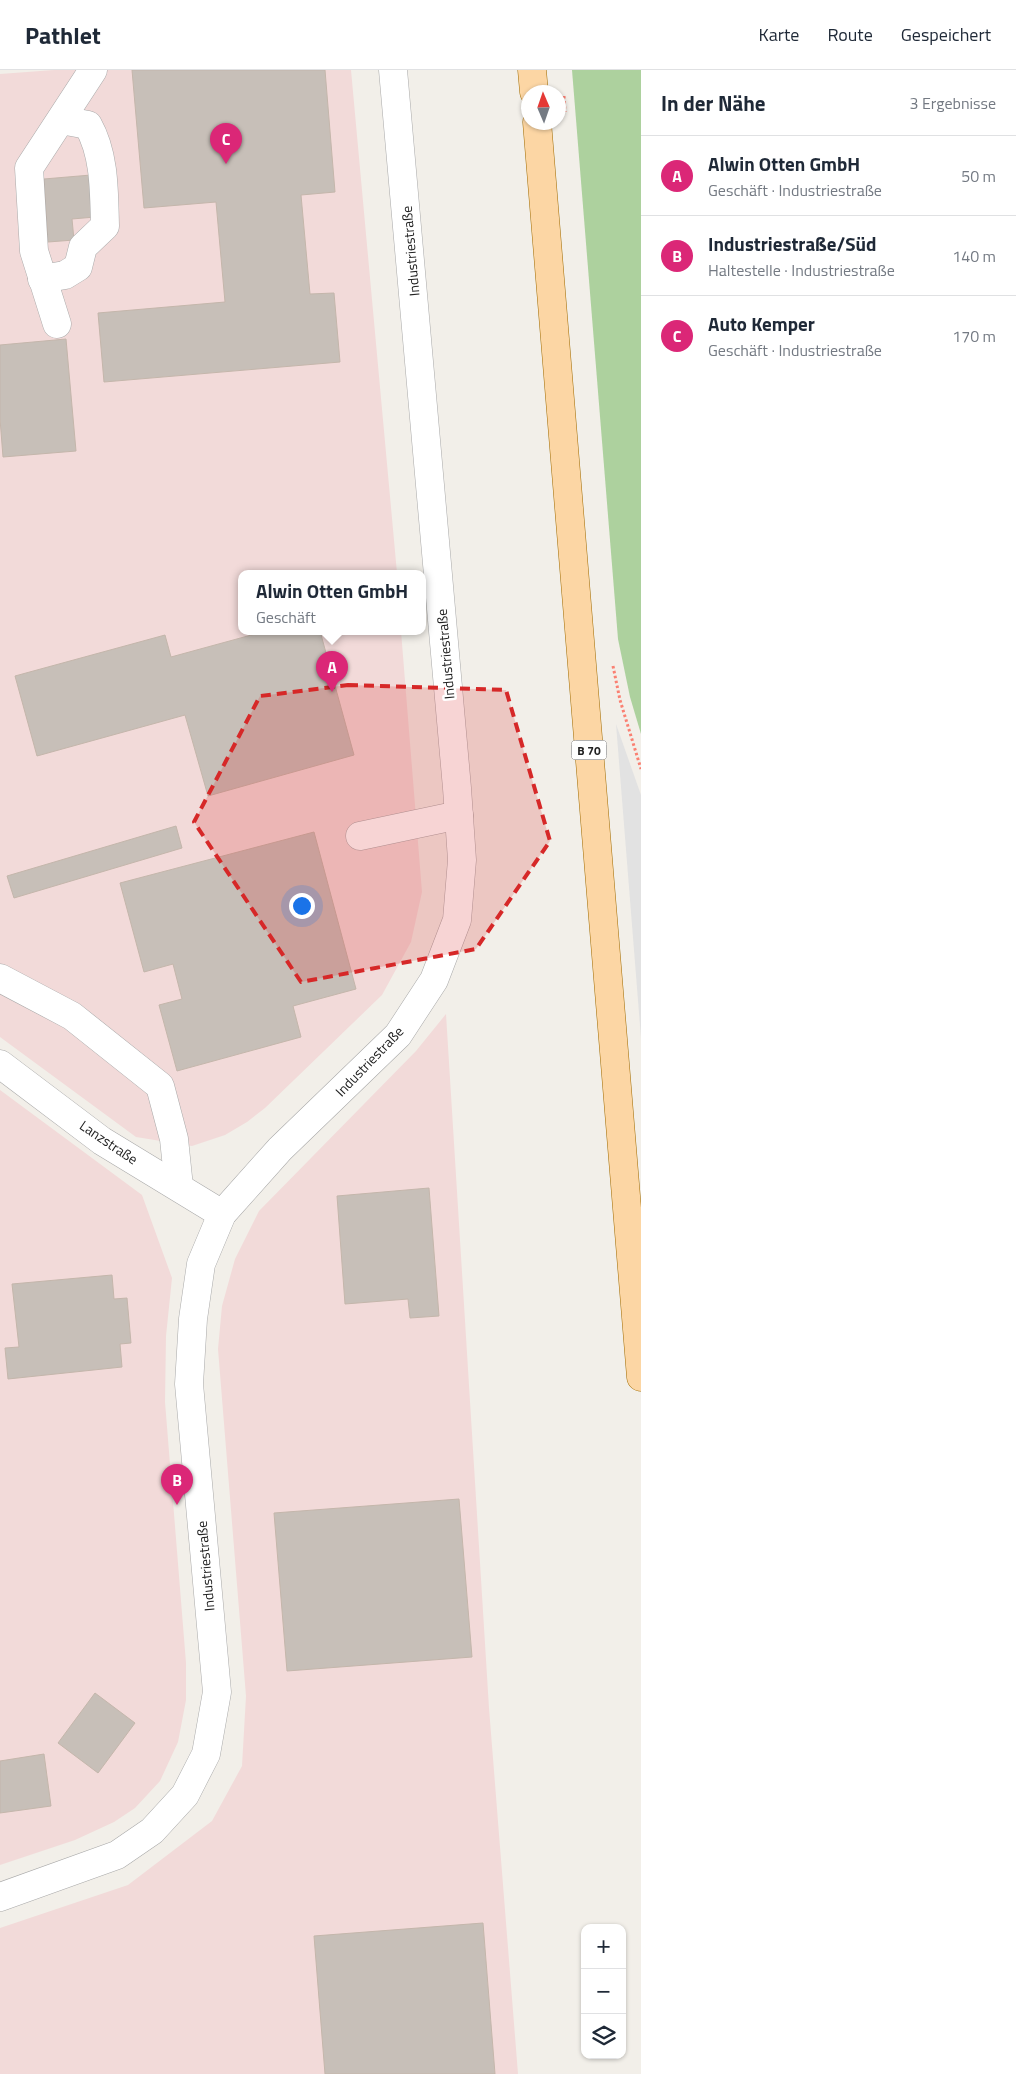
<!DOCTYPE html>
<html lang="de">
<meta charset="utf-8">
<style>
:root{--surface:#fff;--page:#f6f6f7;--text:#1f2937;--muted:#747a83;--line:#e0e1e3;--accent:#db2777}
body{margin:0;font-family:"Titillium Web",sans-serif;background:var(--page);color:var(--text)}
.controls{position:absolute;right:15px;bottom:15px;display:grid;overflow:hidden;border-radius:10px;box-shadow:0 1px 4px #0004}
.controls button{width:45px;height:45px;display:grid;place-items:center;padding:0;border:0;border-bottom:1px solid var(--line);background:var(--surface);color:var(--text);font:25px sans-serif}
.compass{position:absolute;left:521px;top:15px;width:45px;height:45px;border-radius:50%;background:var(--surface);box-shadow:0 1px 4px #0004;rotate:358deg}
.you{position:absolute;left:301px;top:835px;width:18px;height:18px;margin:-12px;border:4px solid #fff;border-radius:50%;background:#1a73e8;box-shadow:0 0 0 8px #1a73e833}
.badge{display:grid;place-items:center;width:32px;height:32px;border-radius:50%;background:var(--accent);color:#fff;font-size:16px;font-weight:700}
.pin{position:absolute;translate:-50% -41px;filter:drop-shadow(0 1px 2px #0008)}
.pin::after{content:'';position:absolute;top:26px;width:18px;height:15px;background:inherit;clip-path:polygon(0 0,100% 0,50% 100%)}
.popup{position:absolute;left:238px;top:500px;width:188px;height:65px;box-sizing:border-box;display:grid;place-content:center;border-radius:10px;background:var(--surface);filter:drop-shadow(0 1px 4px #0005);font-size:16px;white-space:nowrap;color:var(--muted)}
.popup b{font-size:19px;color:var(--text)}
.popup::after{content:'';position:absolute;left:50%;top:100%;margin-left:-10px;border:10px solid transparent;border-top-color:var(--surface)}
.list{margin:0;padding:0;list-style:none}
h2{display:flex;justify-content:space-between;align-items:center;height:65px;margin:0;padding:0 20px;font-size:21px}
h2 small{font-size:16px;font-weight:400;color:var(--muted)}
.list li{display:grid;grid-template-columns:32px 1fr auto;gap:15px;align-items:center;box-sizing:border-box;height:80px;padding:0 20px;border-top:1px solid var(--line)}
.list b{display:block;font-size:19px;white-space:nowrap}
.list p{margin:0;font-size:16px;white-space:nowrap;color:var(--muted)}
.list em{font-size:16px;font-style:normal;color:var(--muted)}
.icon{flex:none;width:28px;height:28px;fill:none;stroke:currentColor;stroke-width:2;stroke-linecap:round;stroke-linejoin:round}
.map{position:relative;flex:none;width:641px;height:2004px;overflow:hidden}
header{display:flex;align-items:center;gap:30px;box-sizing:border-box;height:70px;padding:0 25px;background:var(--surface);border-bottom:1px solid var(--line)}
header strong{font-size:24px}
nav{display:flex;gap:28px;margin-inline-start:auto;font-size:18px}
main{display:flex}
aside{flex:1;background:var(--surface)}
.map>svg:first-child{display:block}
</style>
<header>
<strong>Pathlet</strong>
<nav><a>Karte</a><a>Route</a><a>Gespeichert</a></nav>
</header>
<main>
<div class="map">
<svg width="641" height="2004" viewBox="0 0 641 2004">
<rect width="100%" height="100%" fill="#f2efe9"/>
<!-- commercial -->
<g fill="#f2dad9">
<polygon points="54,0 351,0 397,503 242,503 242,561 401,561 422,822 411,872 382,925 265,1038 247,1052 225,1065 192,1076 136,1067 0,967 0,4"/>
<polygon points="446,944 489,1638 518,2004 0,2004 0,1858 128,1815 212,1751 242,1696 246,1626 218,1279 222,1236 235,1189 259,1141 416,981"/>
<polygon points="0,1020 142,1125 172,1208 166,1266 165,1332 186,1593 186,1630 178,1672 160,1711 135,1738 114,1752 75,1770 0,1795"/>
</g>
<!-- forest -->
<polygon fill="#add19e" points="572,0 641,0 641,664 630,627 618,569"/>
<!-- parking -->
<polygon fill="#e2e2e2" points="616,654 641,725 641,968"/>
<!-- building -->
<g fill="#c7bfb8" stroke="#c4b6ab">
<polygon points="132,0 325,0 335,122 301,125 310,224 334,223 340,292 104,312 98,243 225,232 216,132 144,138"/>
<polygon points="91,105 95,147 72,149 74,170 48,172 44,109"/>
<polygon points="66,269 76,381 3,387 0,349 0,275"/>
<polygon points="266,561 320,561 354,685 208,726 185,645 37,686 15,606 165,565 171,587"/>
<polygon points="176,756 182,778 14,828 7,806"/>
<polygon points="314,762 356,919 293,936 301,967 177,1001 159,935 182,929 173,894 144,902 120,813"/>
<polygon points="429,1118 439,1246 410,1248 408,1229 345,1234 337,1126"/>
<polygon points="112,1205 114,1229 127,1228 131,1273 120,1274 122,1297 8,1309 5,1278 19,1277 12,1214"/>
<polygon points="459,1429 472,1587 287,1601 274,1443"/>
<polygon points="95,1623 135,1653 98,1703 58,1673"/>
<polygon points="44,1684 51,1736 0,1743 0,1691"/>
<polygon points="483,1853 495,2004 325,2004 314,1866"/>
</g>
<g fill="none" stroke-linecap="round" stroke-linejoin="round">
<!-- minor casing -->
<g stroke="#a9a9a9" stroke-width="29">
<g id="minor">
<path d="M42,209l23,-4 13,-8 5,-20 22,-21c-1,-34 0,-71 -17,-101l-27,-5"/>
<polyline points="57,254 34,181 29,98 93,0"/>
<polyline points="360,766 459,745"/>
<polyline points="0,908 72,946 160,1016 174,1069 179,1117"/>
<polyline points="0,994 102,1071 222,1144"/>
<polyline points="0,1827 117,1785 152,1761 185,1725 206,1684 217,1622 189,1314 193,1249 201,1194 222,1144 280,1079 398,965 434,910 457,850 462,790 457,718 393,0"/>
</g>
</g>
<!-- major casing -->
<g stroke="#a06b00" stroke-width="29">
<g id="major">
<polyline points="532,0 534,22"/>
<polyline points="537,52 641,1307"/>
</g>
</g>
<!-- path -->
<g stroke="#fa8072" stroke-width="3" stroke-dasharray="2.5 2.5" stroke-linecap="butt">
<polyline points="564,26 565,42"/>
<polyline points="613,596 620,630 641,699"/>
</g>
<!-- minor -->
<use href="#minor" stroke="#fff" stroke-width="28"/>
<!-- major -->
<use href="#major" stroke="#fcd6a4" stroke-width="28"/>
</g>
<!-- marked area -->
<path fill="#d62828" fill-opacity="0.2" stroke="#d62828" stroke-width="4" stroke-dasharray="10 6" stroke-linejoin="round" d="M348,615l158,5 44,151 -74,108 -175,33 -107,-160 66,-126z"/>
<g text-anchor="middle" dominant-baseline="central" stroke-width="5" stroke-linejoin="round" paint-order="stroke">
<!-- shield labels -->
<rect fill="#fff" stroke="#646464" stroke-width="1" x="571.5" y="670.5" width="35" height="19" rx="4"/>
<g font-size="12" font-weight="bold" fill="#222">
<text x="589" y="680">B 70</text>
</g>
<!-- street labels -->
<g font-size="14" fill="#222" stroke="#fff">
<text transform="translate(410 181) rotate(-95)">Industriestraße</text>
<text transform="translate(445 584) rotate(-95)">Industriestraße</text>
<text transform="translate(369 991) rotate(-46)">Industriestraße</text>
<text transform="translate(109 1072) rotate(34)">Lanzstraße</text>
<text transform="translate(205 1496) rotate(-95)">Industriestraße</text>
</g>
</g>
</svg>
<div class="controls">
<button>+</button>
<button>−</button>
<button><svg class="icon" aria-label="layers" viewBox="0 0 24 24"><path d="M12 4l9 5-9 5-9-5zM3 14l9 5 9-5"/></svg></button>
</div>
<svg class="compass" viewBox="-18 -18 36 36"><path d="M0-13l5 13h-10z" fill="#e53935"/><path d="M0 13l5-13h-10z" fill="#747a83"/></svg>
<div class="you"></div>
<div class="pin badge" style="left:332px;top:622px">A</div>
<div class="popup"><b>Alwin Otten GmbH</b>Geschäft</div>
<div class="pin badge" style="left:177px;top:1435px">B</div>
<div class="pin badge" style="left:226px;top:94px">C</div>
</div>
<aside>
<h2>In der Nähe<small>3 Ergebnisse</small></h2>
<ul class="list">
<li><span class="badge">A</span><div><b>Alwin Otten GmbH</b><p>Geschäft · Industriestraße</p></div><em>50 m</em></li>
<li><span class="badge">B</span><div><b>Industriestraße/Süd</b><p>Haltestelle · Industriestraße</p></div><em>140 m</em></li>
<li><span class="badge">C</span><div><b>Auto Kemper</b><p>Geschäft · Industriestraße</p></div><em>170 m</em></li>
</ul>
</aside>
</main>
